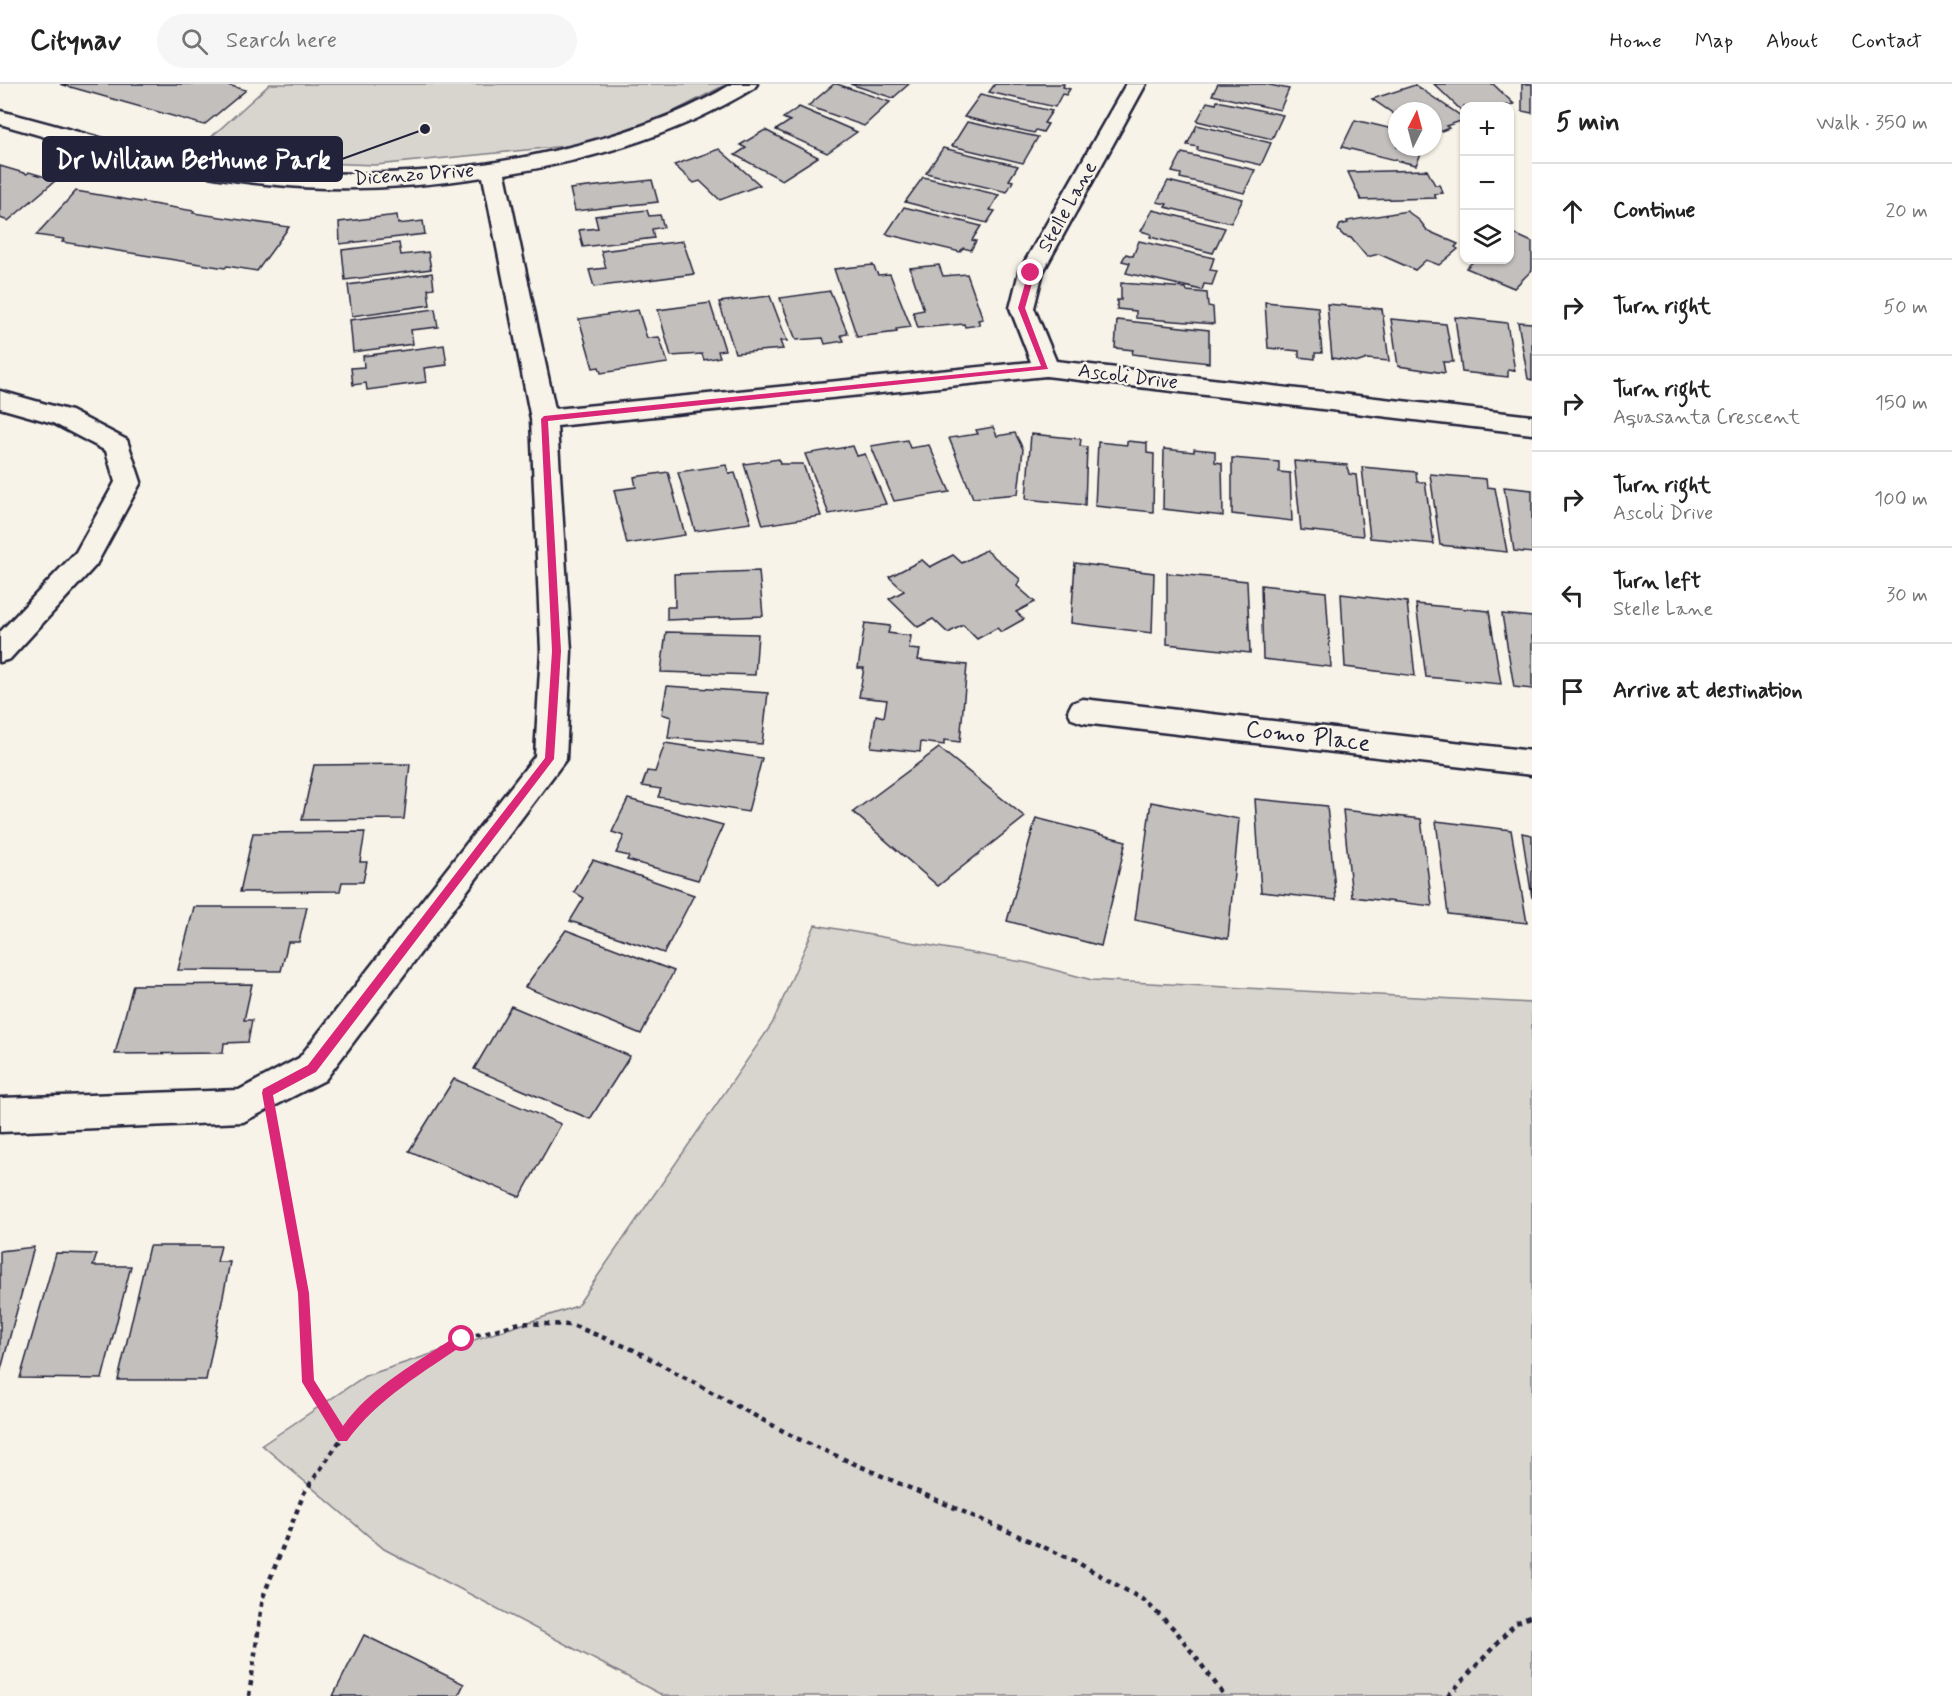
<!DOCTYPE html>
<meta charset="utf-8">
<style>
:root{--surface:#fff;--page:#f6f6f6;--text:#222;--muted:#767676;--line:#e0e0e0}
body{margin:0;font-family:Mynerve,sans-serif;background:var(--page);color:var(--text)}
.controls{position:absolute;right:18px;top:18px;display:grid;overflow:hidden;border-radius:12px;box-shadow:0 2px 4px #0004}
.controls button{width:54px;height:54px;display:grid;place-items:center;padding:0;border:0;border-bottom:2px solid var(--line);background:var(--surface);color:var(--text);font:30px sans-serif}
.compass{position:absolute;left:1388px;top:18px;width:54px;height:54px;border-radius:50%;background:var(--surface);box-shadow:0 2px 4px #0004;rotate:6deg}
.stop{position:absolute;width:18px;height:18px;margin:-14px;border:4px solid #db2777;border-radius:50%;background:#fff}
.stop.end{background:#db2777;border-color:#fff;box-shadow:0 2px 6px #0008}
.list{margin:0;padding:0;list-style:none}
h2{display:flex;justify-content:space-between;align-items:center;height:78px;margin:0;padding:0 24px;font-size:26px}
h2 small{font-size:20px;font-weight:400;color:var(--muted)}
.list li{display:grid;grid-template-columns:39px 1fr auto;gap:18px;align-items:center;box-sizing:border-box;height:96px;padding:0 24px;border-top:2px solid var(--line)}
.list b{display:block;font-size:22px;white-space:nowrap}
.list p{margin:0;font-size:20px;white-space:nowrap;color:var(--muted)}
.list em{font-size:20px;font-style:normal;color:var(--muted)}
.icon{flex:none;width:33px;height:33px;fill:none;stroke:currentColor;stroke-width:2;stroke-linecap:round;stroke-linejoin:round}
.map{position:relative;flex:none;width:1532px;height:1612px;overflow:hidden}
header{display:flex;align-items:center;gap:36px;box-sizing:border-box;height:84px;padding:0 30px;background:var(--surface);border-bottom:2px solid var(--line)}
header strong{font-size:28px}
nav{display:flex;gap:33px;margin-inline-start:auto;font-size:21px}
.search{width:420px;height:54px;background:var(--page);display:flex;align-items:center;gap:15px;box-sizing:border-box;padding:0 21px;border-radius:33px;color:var(--muted);font-size:22px}
main{display:flex}
aside{flex:1;background:var(--surface)}
.map>svg:first-child{display:block}
</style>
<header>
<strong>Citynav</strong>
<div class="search"><svg class="icon" aria-label="search" viewBox="0 0 24 24"><circle cx="10" cy="10" r="6"/><path d="M15 15l6 6"/></svg>Search here</div>
<nav><a>Home</a><a>Map</a><a>About</a><a>Contact</a></nav>
</header>
<main>
<div class="map">
<svg width="1532" height="1612" viewBox="0 0 1532 1612">
<rect width="100%" height="100%" fill="#f7f3e8"/>
<filter id="ink" filterUnits="userSpaceOnUse"><feTurbulence type="fractalNoise" baseFrequency=".0167" numOctaves="2"/><feDisplacementMap in="SourceGraphic" scale="12" xChannelSelector="R" yChannelSelector="G"/><feConvolveMatrix kernelMatrix="1 2 1 2 8 2 1 2 1" color-interpolation-filters="sRGB"/></filter>
<g filter="url(#ink)">
<!-- green -->
<g fill="#d8d5cf" stroke="#7d7c85" stroke-width="1.5">
<polygon points="270,0 727,0 671,29 586,60 376,81 263,77 199,64"/>
<polygon points="815,841 1028,879 1092,896 1532,919 1532,1612 664,1612 384,1465 262,1361 365,1292 577,1222 772,940"/>
</g>
<!-- building -->
<g fill="#c2bfbd" stroke="#22223b" stroke-width="1.5">
<polygon points="60,0 224,0 246,6 204,41"/>
<polygon points="834,0 837,0 890,18 864,42 808,22"/>
<polygon points="850,0 909,0 893,14"/>
<polygon points="995,0 1064,0 1063,3 1070,5 1066,11 1062,10 1055,23 989,8"/>
<polygon points="1218,0 1265,0 1289,5 1280,26 1212,11"/>
<polygon points="1434,0 1493,0 1514,20 1502,22 1464,22 1464,29"/>
<polygon points="1522,0 1532,0 1532,29 1522,27"/>
<polygon points="1415,1 1464,34 1464,36 1446,42 1449,44 1439,48 1433,43 1433,27 1397,27 1397,32 1372,15"/>
<polygon points="980,11 1052,27 1044,39 1048,40 1043,48 1036,46 1034,49 964,33"/>
<polygon points="1217,17 1283,31 1272,55 1197,37 1207,18 1216,20"/>
<polygon points="799,23 857,48 827,69 776,46 790,37 783,34"/>
<polygon points="1355,36 1397,46 1397,63 1424,63 1416,81 1342,63"/>
<polygon points="967,38 1038,53 1023,79 952,62"/>
<polygon points="1197,41 1271,59 1261,81 1197,66 1198,63 1187,61"/>
<polygon points="765,46 818,73 782,96 735,71 746,64 740,61"/>
<polygon points="943,64 1018,82 1009,96 1013,97 1007,108 926,89"/>
<polygon points="719,65 760,101 720,116 700,97 694,99 674,81"/>
<polygon points="1182,69 1255,86 1244,109 1180,94 1181,90 1172,88"/>
<polygon points="0,82 27,90 29,88 56,96 8,137 0,134"/>
<polygon points="1427,86 1435,101 1439,101 1443,109 1434,110 1436,114 1361,116 1348,88"/>
<polygon points="923,93 999,111 990,126 995,127 987,139 905,118"/>
<polygon points="652,96 658,118 575,127 570,105"/>
<polygon points="1168,97 1243,115 1231,139 1165,123 1167,120 1157,118"/>
<polygon points="76,107 194,127 193,129 289,143 257,187 227,182 225,184 62,158 64,155 36,151"/>
<polygon points="904,123 981,142 972,156 976,157 971,166 963,164 960,168 886,150"/>
<polygon points="647,126 649,132 660,131 664,143 652,145 654,154 583,163 579,146 598,144 595,132"/>
<polygon points="1153,126 1225,144 1213,169 1150,153 1151,150 1141,147"/>
<polygon points="1407,127 1420,137 1427,146 1426,146 1458,160 1455,163 1458,165 1439,181 1426,176 1415,186 1379,170 1367,173 1351,154 1344,152 1338,146 1340,141 1348,139 1347,137"/>
<polygon points="397,131 398,140 423,137 425,150 340,160 339,138"/>
<polygon points="1510,148 1532,158 1532,186 1514,204 1466,184 1475,176 1510,176"/>
<polygon points="683,157 694,190 594,203 589,186 606,184 601,167"/>
<polygon points="1139,157 1214,174 1210,186 1217,187 1212,201 1204,200 1202,206 1126,189 1130,179 1122,177 1126,170 1133,172"/>
<polygon points="399,159 401,171 428,168 431,185 345,196 342,166"/>
<polygon points="873,181 878,191 890,190 911,243 896,245 897,248 857,253 834,185"/>
<polygon points="939,181 943,192 967,190 983,235 978,236 980,241 965,243 964,240 918,244 913,228 924,226 910,184"/>
<polygon points="432,189 434,204 428,205 430,221 352,232 348,201"/>
<polygon points="1121,199 1186,204 1187,207 1207,209 1208,222 1213,223 1214,240 1136,234 1136,227 1117,225 1117,216 1121,216"/>
<polygon points="830,207 848,250 841,251 844,257 825,260 823,254 796,256 780,214"/>
<polygon points="770,212 787,257 780,257 783,265 735,269 719,218"/>
<polygon points="1265,218 1318,223 1322,269 1315,269 1315,275 1299,273 1299,267 1268,264"/>
<polygon points="710,219 725,266 718,267 720,273 704,276 702,270 671,272 658,226"/>
<polygon points="1327,220 1382,225 1389,277 1367,275 1359,278 1332,274"/>
<polygon points="435,225 438,243 411,246 413,260 353,268 350,236"/>
<polygon points="638,226 647,254 659,253 668,279 601,289 599,283 593,284 579,235"/>
<polygon points="1455,233 1507,239 1515,287 1508,286 1508,293 1462,288"/>
<polygon points="1391,235 1446,240 1453,278 1443,278 1445,289 1398,282"/>
<polygon points="1117,236 1209,246 1209,279 1132,270 1133,266 1115,264"/>
<polygon points="1518,238 1532,239 1532,296 1528,295"/>
<polygon points="444,261 447,281 424,284 426,298 367,306 366,299 353,301 351,284 364,283 363,272"/>
<polygon points="993,343 997,352 1015,349 1023,365 1018,410 973,414 949,354 978,350 976,346"/>
<polygon points="1031,350 1081,355 1080,362 1087,363 1085,421 1026,415"/>
<polygon points="907,356 910,364 929,361 950,408 894,417 871,362"/>
<polygon points="1127,357 1147,359 1147,369 1154,370 1153,428 1095,422 1098,358 1127,361"/>
<polygon points="853,362 857,372 865,370 886,420 829,430 805,370"/>
<polygon points="1164,365 1194,368 1194,365 1215,367 1215,378 1222,379 1223,432 1163,425"/>
<polygon points="1232,374 1279,378 1279,388 1290,389 1292,437 1232,430"/>
<polygon points="779,375 780,380 803,380 821,432 763,441 744,380"/>
<polygon points="1294,377 1347,381 1349,390 1356,391 1363,452 1301,446"/>
<polygon points="726,381 729,390 735,389 751,439 695,447 678,388"/>
<polygon points="1362,383 1416,388 1417,398 1425,398 1434,460 1370,454"/>
<polygon points="668,388 685,451 627,460 614,406 636,403 634,393"/>
<polygon points="1430,390 1486,395 1487,403 1495,404 1507,468 1440,461"/>
<polygon points="1504,403 1532,406 1532,469 1514,467"/>
<polygon points="986,466 1020,495 1017,502 1035,518 1016,528 1024,535 1001,548 997,544 977,555 963,541 948,549 933,535 918,543 889,515 904,507 889,493 922,476 930,483 953,471 962,479"/>
<polygon points="1075,479 1154,489 1152,549 1071,539"/>
<polygon points="759,487 763,532 667,536 667,523 675,523 674,490"/>
<polygon points="1167,489 1247,497 1250,569 1167,560"/>
<polygon points="1261,501 1326,508 1331,583 1263,575"/>
<polygon points="1341,510 1407,518 1415,592 1345,583"/>
<polygon points="1416,520 1489,527 1501,600 1426,593"/>
<polygon points="1502,530 1532,533 1532,605 1514,603"/>
<polygon points="865,539 890,542 888,549 911,552 909,565 920,566 918,576 967,581 960,658 944,656 944,661 921,658 920,668 871,663 876,631 884,633 887,616 859,613 864,584 858,584"/>
<polygon points="666,548 758,550 755,591 661,588"/>
<polygon points="667,602 768,609 762,660 668,654 671,633 662,630"/>
<polygon points="665,659 762,674 748,728 658,713 661,705 642,702 647,687 655,688"/>
<polygon points="939,664 1025,733 938,802 853,728"/>
<polygon points="410,680 404,735 302,736 314,681"/>
<polygon points="628,715 723,741 698,796 627,776 629,772 616,769 624,752 612,748"/>
<polygon points="1255,715 1327,722 1336,816 1261,808"/>
<polygon points="1151,718 1239,735 1228,855 1135,836"/>
<polygon points="1343,726 1421,735 1432,822 1352,813"/>
<polygon points="1036,734 1126,757 1101,862 1007,837"/>
<polygon points="1436,737 1511,746 1527,839 1448,830"/>
<polygon points="365,748 360,778 367,778 363,798 342,798 340,807 240,808 253,749"/>
<polygon points="1522,749 1532,751 1532,814"/>
<polygon points="593,776 694,811 664,869 570,837 584,814 574,808"/>
<polygon points="194,823 307,823 299,858 288,858 281,887 178,886"/>
<polygon points="566,846 674,887 641,950 525,903"/>
<polygon points="252,900 244,936 252,936 248,958 224,959 223,969 115,970 133,901"/>
<polygon points="511,922 630,972 590,1035 474,985"/>
<polygon points="454,995 561,1040 520,1113 409,1067"/>
<polygon points="149,1162 221,1162 217,1178 230,1178 206,1296 118,1296"/>
<polygon points="34,1163 0,1289 0,1167"/>
<polygon points="56,1169 97,1170 93,1182 131,1182 102,1295 20,1294"/>
<polygon points="364,1551 464,1600 458,1612 333,1612"/>
</g>
<g fill="none" stroke-linecap="round" stroke-linejoin="round">
<!-- minor casing -->
<g stroke="#22223b" stroke-width="5">
<g id="minor">
<path d="M732,0h25l-3,4c-74,46 -162,72 -249,86l50,235 476,-47 -21,-54 9,-36 107,-188h20l-103,188 -9,36 22,53 476,55v18l-486,-58 -489,50 14,225 -5,108 -241,321 -82,42 -243,10v-34l239,-8 60,-32 236,-302 6,-105 -10,-232 -48,-242c-71,11 -145,15 -217,7 -90,-9 -179,-35 -266,-60v-13c69,17 137,40 207,51 133,22 271,13 400,-25 44,-13 86,-29 125,-53z"/>
<polygon points="0,307 71,327 127,356 141,398 96,481 10,575 0,578 0,548 76,468 115,398 106,367 53,339 0,324"/>
<polygon points="1083,615 1532,667 1532,691 1083,639 1072,635 1068,627 1072,619"/>
</g>
</g>
<!-- path -->
<g stroke="#22223b" stroke-width="4.5" stroke-dasharray="5 5" stroke-linecap="butt">
<polyline points="275,1048 303,1209 308,1297 342,1353"/>
<polyline points="249,1612 263,1513 304,1409 357,1332 406,1293 462,1255 520,1239 572,1241 634,1266 796,1354 1073,1476 1145,1517 1176,1547 1225,1612"/>
<polyline points="1448,1612 1516,1539 1532,1532"/>
</g>
<!-- minor -->
<use href="#minor" fill="#f7f3e8" fill-rule="evenodd"/>
</g>
</g>
<!-- route -->
<path fill="#db2777" d="M1031,186l4,3 -10,35 23,61 -500,52 13,230 -7,108 -238,313 -43,23 36,198 5,87 29,46c27,-39 76,-65 115,-91l4,-1 6,5 -2,4c-42,29 -89,56 -119,98h-9l-36,-59 -4,-89 -36,-200 1,-4 45,-24 237,-307 7,-107 -11,-232 3,-3 497,-50 -23,-58 10,-35z"/>
<g text-anchor="middle" dominant-baseline="central" stroke-width="5" stroke-linejoin="round" paint-order="stroke">
<!-- far-street labels -->
<g font-size="20" fill="#22223b" stroke="#f7f3e8">
<text transform="translate(414 91) rotate(-4)">Dicenzo Drive</text>
<text transform="translate(1068 123) rotate(-61)">Stelle Lane</text>
<text transform="translate(1128 293) rotate(7)">Ascoli Drive</text>
</g>
<!-- street labels -->
<g font-size="24" fill="#22223b" stroke="#f7f3e8">
<text transform="translate(1308 653) rotate(7)">Como Place</text>
</g>
</g>
<!-- callouts -->
<path fill="none" stroke="#22223b" stroke-width="2" d="M425 45L342 75"/>
<circle fill="#22223b" stroke="#f7f3e8" stroke-width="2" cx="425" cy="45" r="6"/>
<rect fill="#22223b" stroke="#22223b" stroke-width="2" x="43" y="53" width="299" height="44" rx="6"/>
<g font-size="26" text-anchor="middle" font-weight="bold" fill="#fff">
<text x="193" y="84">Dr William Bethune Park</text>
</g>
</svg>
<div class="controls">
<button>+</button>
<button>−</button>
<button><svg class="icon" aria-label="layers" viewBox="0 0 24 24"><path d="M12 4l9 5-9 5-9-5zM3 14l9 5 9-5"/></svg></button>
</div>
<svg class="compass" viewBox="-18 -18 36 36"><path d="M0-13l5 13h-10z" fill="#e53935"/><path d="M0 13l5-13h-10z" fill="#767676"/></svg>
<div class="stop" style="left:462px;top:1255px"></div>
<div class="stop end" style="left:1031px;top:189px"></div>
</div>
<aside>
<h2>5 min<small>Walk · 350 m</small></h2>
<ul class="list">
<li><svg class="icon" aria-label="ahead" viewBox="0 0 24 24"><path d="M12 20V5M6 11l6-6 6 6"/></svg><div><b>Continue</b></div><em>20 m</em></li>
<li><svg class="icon" aria-label="right" viewBox="0 0 24 24"><path d="M7 20v-9h11M14 6l5 5-5 5"/></svg><div><b>Turn right</b></div><em>50 m</em></li>
<li><svg class="icon" aria-label="right" viewBox="0 0 24 24"><path d="M7 20v-9h11M14 6l5 5-5 5"/></svg><div><b>Turn right</b><p>Aquasanta Crescent</p></div><em>150 m</em></li>
<li><svg class="icon" aria-label="right" viewBox="0 0 24 24"><path d="M7 20v-9h11M14 6l5 5-5 5"/></svg><div><b>Turn right</b><p>Ascoli Drive</p></div><em>100 m</em></li>
<li><svg class="icon" aria-label="left" viewBox="0 0 24 24"><path d="M17 20v-9H6M10 6l-5 5 5 5"/></svg><div><b>Turn left</b><p>Stelle Lane</p></div><em>30 m</em></li>
<li><svg class="icon" aria-label="arrive" viewBox="0 0 24 24"><path d="M6 21V4h12l-3 4 3 4H6"/></svg><div><b>Arrive at destination</b></div></li>
</ul>
</aside>
</main>
